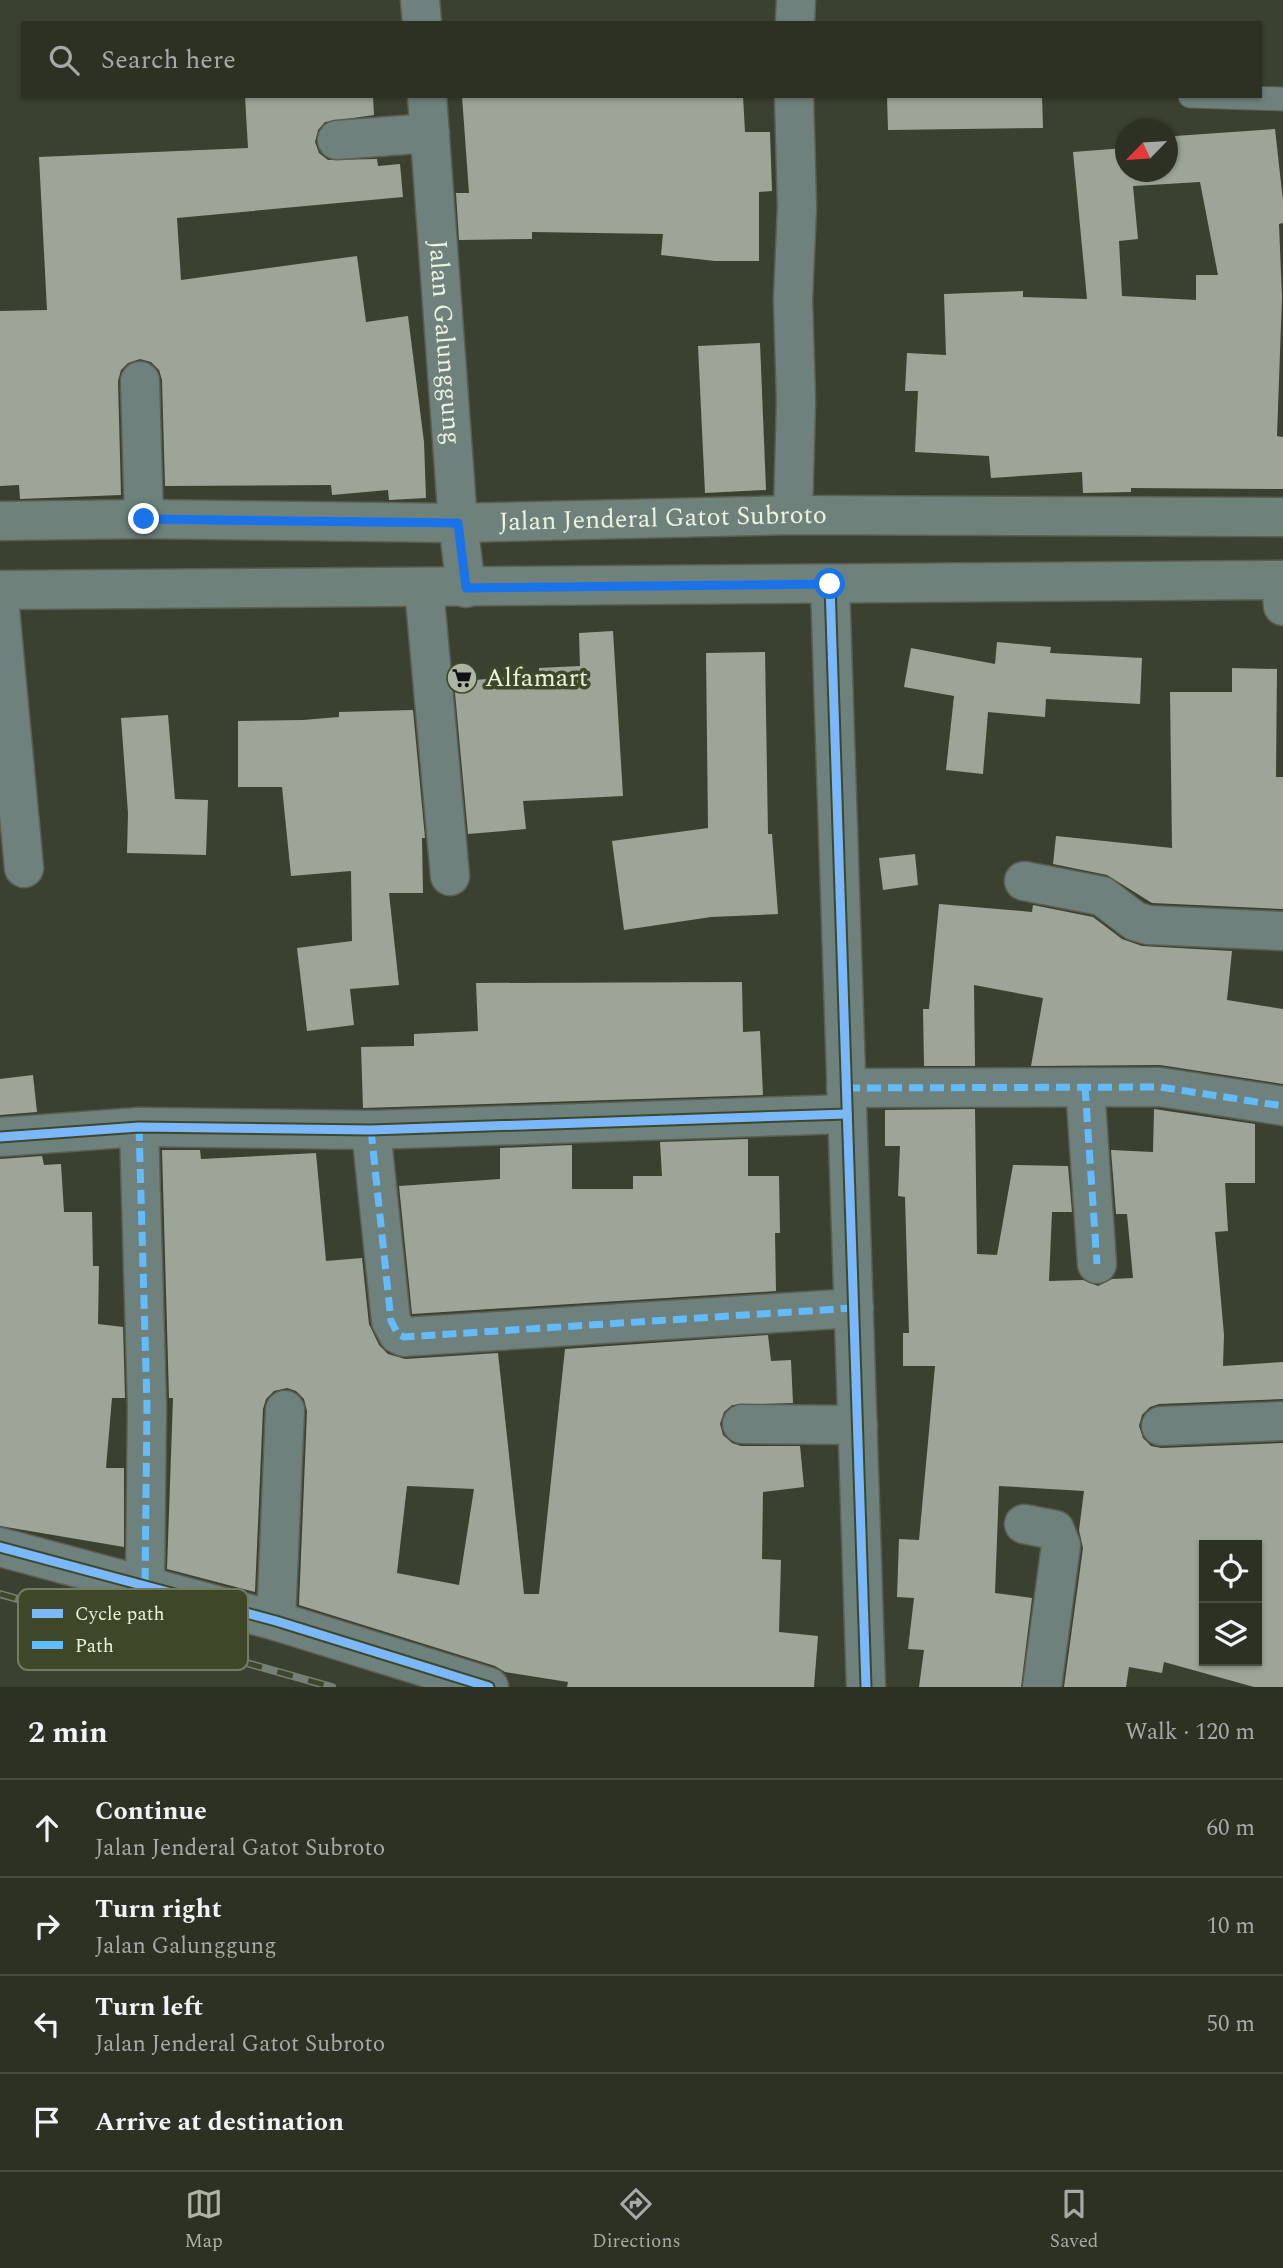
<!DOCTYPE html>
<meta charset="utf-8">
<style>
:root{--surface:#2c3124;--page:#383d31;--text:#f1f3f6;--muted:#a6a9a6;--line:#484c41;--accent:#adb4a2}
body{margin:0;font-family:Spectral,serif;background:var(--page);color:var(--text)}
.controls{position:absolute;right:21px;bottom:21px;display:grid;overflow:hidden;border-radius:0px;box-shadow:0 2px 5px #0004}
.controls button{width:63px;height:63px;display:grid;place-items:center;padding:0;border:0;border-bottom:2px solid var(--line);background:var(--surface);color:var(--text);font:35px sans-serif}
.compass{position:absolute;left:1115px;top:119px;width:63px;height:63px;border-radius:50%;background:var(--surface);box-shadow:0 2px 5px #0004;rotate:245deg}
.stop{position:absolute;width:21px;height:21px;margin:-16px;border:5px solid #1a73e8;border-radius:50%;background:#fff}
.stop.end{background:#1a73e8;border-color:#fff;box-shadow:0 2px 7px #0008}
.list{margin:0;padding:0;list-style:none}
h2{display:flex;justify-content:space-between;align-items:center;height:91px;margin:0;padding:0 28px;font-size:30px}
h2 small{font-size:23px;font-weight:400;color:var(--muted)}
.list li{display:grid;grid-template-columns:46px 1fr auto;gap:21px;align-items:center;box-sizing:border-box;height:98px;padding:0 28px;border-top:2px solid var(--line)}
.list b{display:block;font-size:26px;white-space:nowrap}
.list p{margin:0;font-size:23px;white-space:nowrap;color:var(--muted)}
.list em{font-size:23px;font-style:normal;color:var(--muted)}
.icon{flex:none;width:38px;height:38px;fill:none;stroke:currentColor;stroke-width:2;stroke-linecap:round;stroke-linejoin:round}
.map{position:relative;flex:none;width:1283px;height:1687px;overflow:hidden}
.search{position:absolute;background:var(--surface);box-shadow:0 2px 5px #0004;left:21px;right:21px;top:21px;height:77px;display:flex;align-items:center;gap:18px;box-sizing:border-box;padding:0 24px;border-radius:0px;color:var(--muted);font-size:26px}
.sheet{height:483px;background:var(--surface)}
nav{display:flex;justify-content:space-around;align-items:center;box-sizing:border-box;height:98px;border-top:2px solid var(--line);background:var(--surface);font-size:19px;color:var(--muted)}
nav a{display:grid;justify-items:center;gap:4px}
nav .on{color:var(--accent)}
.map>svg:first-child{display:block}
</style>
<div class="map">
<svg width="1283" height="1687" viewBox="0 0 1283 1687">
<rect width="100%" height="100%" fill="#3b4130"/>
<!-- building -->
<g fill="#9da598" fill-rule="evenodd">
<polygon points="245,96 373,96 374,115 325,122 318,130 315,142 319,153 328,160 377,159 378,166 400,164 403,197 177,218 181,280 357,256 366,322 408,316 424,442 426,498 389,500 388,490 332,495 331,485 165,486 162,380 159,370 151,362 140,359 128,363 121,370 118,381 121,495 20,499 19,485 0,486 0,311 47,310 39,157 248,148"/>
<polygon points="462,96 743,96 745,132 770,132 772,191 759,192 759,261 715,261 661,255 663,234 532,232 532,239 459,240 456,193 469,193"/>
<polygon points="887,96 1042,96 1043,128 888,130"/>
<path d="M1275,129l8,72v22l-4,1 3,73 -5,139 6,1v52l-152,-1v4l-48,1 -1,-21 -91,6 -2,-22 -74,-4 3,-61h-13l2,-38 39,2 -2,-61 79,-3v6l64,2 -14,-147 52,-4v24h42v-28h9l-1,-8zM1200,182l18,93h-22v25l-74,-4 -3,-55 19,-2 -5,-53z"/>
<polygon points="760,343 766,490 705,493 698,346"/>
<polygon points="613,631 623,796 523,801 526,829 468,834 454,682 539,674 539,668 580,666 579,633"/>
<polygon points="997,642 1051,647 1050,653 1142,658 1140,704 1046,699 1045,717 988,712 983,774 946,770 954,696 904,687 911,648 995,664"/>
<polygon points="765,652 768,834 772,834 778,914 711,917 624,930 612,841 708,828 706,653"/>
<polygon points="1232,668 1277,669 1276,777 1283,777 1283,909 1152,903 1107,875 1053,864 1056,836 1172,848 1170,692 1232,692"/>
<polygon points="413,710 425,838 422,838 423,893 389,893 399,985 350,989 354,1025 307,1031 297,948 352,941 351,871 291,876 282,787 238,787 238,721 303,720 339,717 339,712"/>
<polygon points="168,715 175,799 208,800 206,855 127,853 128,813 121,718"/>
<polygon points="915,854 918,885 883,890 879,858"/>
<polygon points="939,904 1032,912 1033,905 1093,917 1122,939 1142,946 1232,951 1227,1000 1283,1009 1283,1084 1160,1065 1031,1066 1043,998 974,985 975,1066 924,1066 923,1009 929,1009"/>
<polygon points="742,982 743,1032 760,1031 763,1095 363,1108 361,1047 414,1046 414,1034 478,1031 476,983"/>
<polygon points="33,1075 37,1112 0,1115 0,1079"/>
<path d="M975,1109l2,145 20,1 16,-90 55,1 4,46h-20l-3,69 34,-1 15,6 14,-7 21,-1 -6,-64h-11l-5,-64 42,2 1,-43 101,15v59h-30l3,48 -13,1 9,103 -1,31 60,-4v37l-124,5 -9,3 -8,8 -3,11 4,12 8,8 10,2 122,-5v244h-29l-90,-25 -2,11 -33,-6 -3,20h-62l19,-139 -4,-18 5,-39 -85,-5 -4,107 37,5 -11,89h-102l5,-37 -16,-1 6,-51 -17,-1 2,-58 20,1 16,-174h-32v-33h6l-4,-136 -7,-1 2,-50h-15v-36zM1204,1545h53v116h-53z"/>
<polygon points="748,1139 748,1176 779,1176 780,1233 775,1233 776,1291 412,1314 399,1186 500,1179 500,1148 572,1145 572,1189 633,1189 633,1176 662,1176 660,1142"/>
<path d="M162,1150h38l1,9 115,-6 10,108 36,-3 7,66 10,21 9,9 17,5 93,-6 26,241h15l26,-245 203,-14 3,26 20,-1 2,43 -61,2 -8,7 -4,12 3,11 9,8 9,3h59l4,41 -41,5 -1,67 19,1 -2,72 39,4 -4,51h-247l1,-5 -63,-10 -10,-6 -196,-61 8,-194 -3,-12 -8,-8 -9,-3 -13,3 -8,8 -3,10 -8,183 -88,-23 6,-171h-4zM407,1486l67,3 -15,96 -62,-12z"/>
<polygon points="42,1156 44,1165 61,1164 64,1212 92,1212 93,1266 99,1266 98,1324 123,1327 125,1398 112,1398 106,1468 124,1468 124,1547 0,1526 0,1159"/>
</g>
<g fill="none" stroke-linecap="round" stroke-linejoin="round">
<!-- lane casing -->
<g stroke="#5a5f51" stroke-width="25">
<polyline id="lane" points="1190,96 1283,99"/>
</g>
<!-- street casing -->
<g stroke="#5a5f51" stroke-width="41">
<g id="street">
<polyline points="420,0 422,23"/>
<polyline points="795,23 796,0"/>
<path id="s1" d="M427,96l31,427 8,65"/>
<polyline points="337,140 430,133"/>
<polyline points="140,381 144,519"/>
<polyline points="793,515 796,400 793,299 797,207 794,96"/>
<polyline points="1281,580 1283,606"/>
<polyline points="830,585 866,1687"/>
<polyline points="424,588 450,876"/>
<polyline points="0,609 24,868"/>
<polyline points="1024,881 1102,896 1135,921 1148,925 1283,931"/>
<polyline points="1085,1087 1097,1264"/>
<polyline points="846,1088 1160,1087 1283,1106"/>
<polyline points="139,1127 147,1406 145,1586"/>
<polyline points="371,1130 391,1321 398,1334 404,1337 854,1308"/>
<polyline points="0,1137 139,1127 371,1130 847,1114"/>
<polyline points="742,1424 858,1425"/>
<polyline points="1161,1426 1283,1421"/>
<polyline points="1024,1524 1055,1530 1061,1545 1042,1687"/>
<polyline points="0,1547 276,1621 489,1687"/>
<polyline points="276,1621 285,1410"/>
</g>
</g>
<!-- secondary casing -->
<g stroke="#5a5f51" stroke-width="41">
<g id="secondary">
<path id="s2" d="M0,521l144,-2 314,4 335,-8 490,2"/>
<polyline points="0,590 1283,580"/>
</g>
</g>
<!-- lane -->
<use href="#lane" stroke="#6f817c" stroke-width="23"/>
<!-- street -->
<use href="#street" stroke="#6f817c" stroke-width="38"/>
<!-- secondary -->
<use href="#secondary" stroke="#6e827b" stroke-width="38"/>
<!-- rail casing -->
<g stroke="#758077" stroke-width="8">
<polyline id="rail" points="0,1594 332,1687"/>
</g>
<!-- rail -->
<use href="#rail" stroke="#3e4829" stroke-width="5" stroke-dasharray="16" stroke-linecap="butt"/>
<!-- quiet -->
<g stroke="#63bbfa" stroke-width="7" stroke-dasharray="14 7" stroke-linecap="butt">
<polyline points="1085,1087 1097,1264"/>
<polyline points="846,1088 1160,1087 1283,1106"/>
<polyline points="139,1127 147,1406 145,1586"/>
<polyline points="371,1130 391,1321 398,1334 404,1337 854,1308"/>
</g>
<!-- cycleway casing -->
<g stroke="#3e4829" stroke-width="13">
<g id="cycleway">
<polyline points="830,585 866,1687"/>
<polyline points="0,1137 139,1127 371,1130 847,1114"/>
<polyline points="0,1547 276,1621 489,1687"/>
</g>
</g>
<!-- cycleway -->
<use href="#cycleway" stroke="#7ab7fb" stroke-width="9"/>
</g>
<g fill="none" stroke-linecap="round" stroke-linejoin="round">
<!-- route -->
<polyline stroke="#1a73e8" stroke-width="9" points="144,519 458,523 466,588 830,584"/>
</g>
<!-- icons -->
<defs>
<g id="supermarket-disc" transform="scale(1.575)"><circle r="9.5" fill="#adb4a2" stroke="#3e4829"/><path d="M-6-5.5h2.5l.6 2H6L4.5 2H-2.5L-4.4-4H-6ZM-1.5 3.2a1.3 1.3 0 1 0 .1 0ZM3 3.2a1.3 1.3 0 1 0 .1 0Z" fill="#111"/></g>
</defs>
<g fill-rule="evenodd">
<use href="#supermarket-disc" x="462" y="678"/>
</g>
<g text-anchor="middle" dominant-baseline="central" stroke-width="7" stroke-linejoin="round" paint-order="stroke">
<!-- street labels -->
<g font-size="26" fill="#ebf2df" stroke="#3e4829">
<text stroke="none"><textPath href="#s1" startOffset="247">Jalan Galunggung</textPath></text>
<text stroke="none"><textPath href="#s2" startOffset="663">Jalan Jenderal Gatot Subroto</textPath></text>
</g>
<!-- poi labels -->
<g font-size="26" fill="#ebf2df" stroke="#3e4829" text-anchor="start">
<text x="485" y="678">Alfamart</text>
</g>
</g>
<!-- legend -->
<rect x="18" y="1589" width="230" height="81" rx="10" fill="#3e4829" stroke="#727b60" stroke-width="2"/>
<rect x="32" y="1609" width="31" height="9" fill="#7ab7fb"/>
<rect x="32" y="1641" width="31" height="8" fill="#63bbfa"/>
<g font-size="19" fill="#ebf2df">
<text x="75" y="1620">Cycle path</text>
<text x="75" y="1652">Path</text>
</g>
</svg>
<div class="controls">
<button><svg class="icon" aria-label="locate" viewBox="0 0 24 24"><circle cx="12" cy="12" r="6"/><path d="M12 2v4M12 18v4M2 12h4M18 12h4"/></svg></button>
<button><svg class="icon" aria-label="layers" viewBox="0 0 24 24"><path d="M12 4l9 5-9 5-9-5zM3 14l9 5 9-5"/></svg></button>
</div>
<svg class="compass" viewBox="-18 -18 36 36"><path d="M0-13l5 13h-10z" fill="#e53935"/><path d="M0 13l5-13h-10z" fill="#a6a9a6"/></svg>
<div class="stop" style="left:830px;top:584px"></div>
<div class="stop end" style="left:144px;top:519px"></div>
<div class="search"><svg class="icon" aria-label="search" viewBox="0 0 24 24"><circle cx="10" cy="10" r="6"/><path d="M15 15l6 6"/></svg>Search here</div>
</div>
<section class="sheet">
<h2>2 min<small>Walk · 120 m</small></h2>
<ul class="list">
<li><svg class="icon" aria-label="ahead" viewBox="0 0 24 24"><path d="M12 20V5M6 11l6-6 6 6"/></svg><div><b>Continue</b><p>Jalan Jenderal Gatot Subroto</p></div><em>60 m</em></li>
<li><svg class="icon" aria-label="right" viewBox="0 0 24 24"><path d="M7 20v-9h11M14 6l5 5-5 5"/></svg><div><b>Turn right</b><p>Jalan Galunggung</p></div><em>10 m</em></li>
<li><svg class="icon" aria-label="left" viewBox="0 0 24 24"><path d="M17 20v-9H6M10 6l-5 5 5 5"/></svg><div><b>Turn left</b><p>Jalan Jenderal Gatot Subroto</p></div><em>50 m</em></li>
<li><svg class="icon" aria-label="arrive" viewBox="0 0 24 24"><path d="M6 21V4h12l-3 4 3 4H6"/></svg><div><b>Arrive at destination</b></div></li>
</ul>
</section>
<nav>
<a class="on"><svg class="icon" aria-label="map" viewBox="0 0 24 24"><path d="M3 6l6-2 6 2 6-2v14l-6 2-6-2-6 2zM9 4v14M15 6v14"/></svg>Map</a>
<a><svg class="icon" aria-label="directions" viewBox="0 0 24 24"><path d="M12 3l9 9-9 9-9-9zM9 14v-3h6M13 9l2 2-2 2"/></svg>Directions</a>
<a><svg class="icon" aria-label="saved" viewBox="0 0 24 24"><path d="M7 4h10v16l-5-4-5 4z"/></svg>Saved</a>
</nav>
